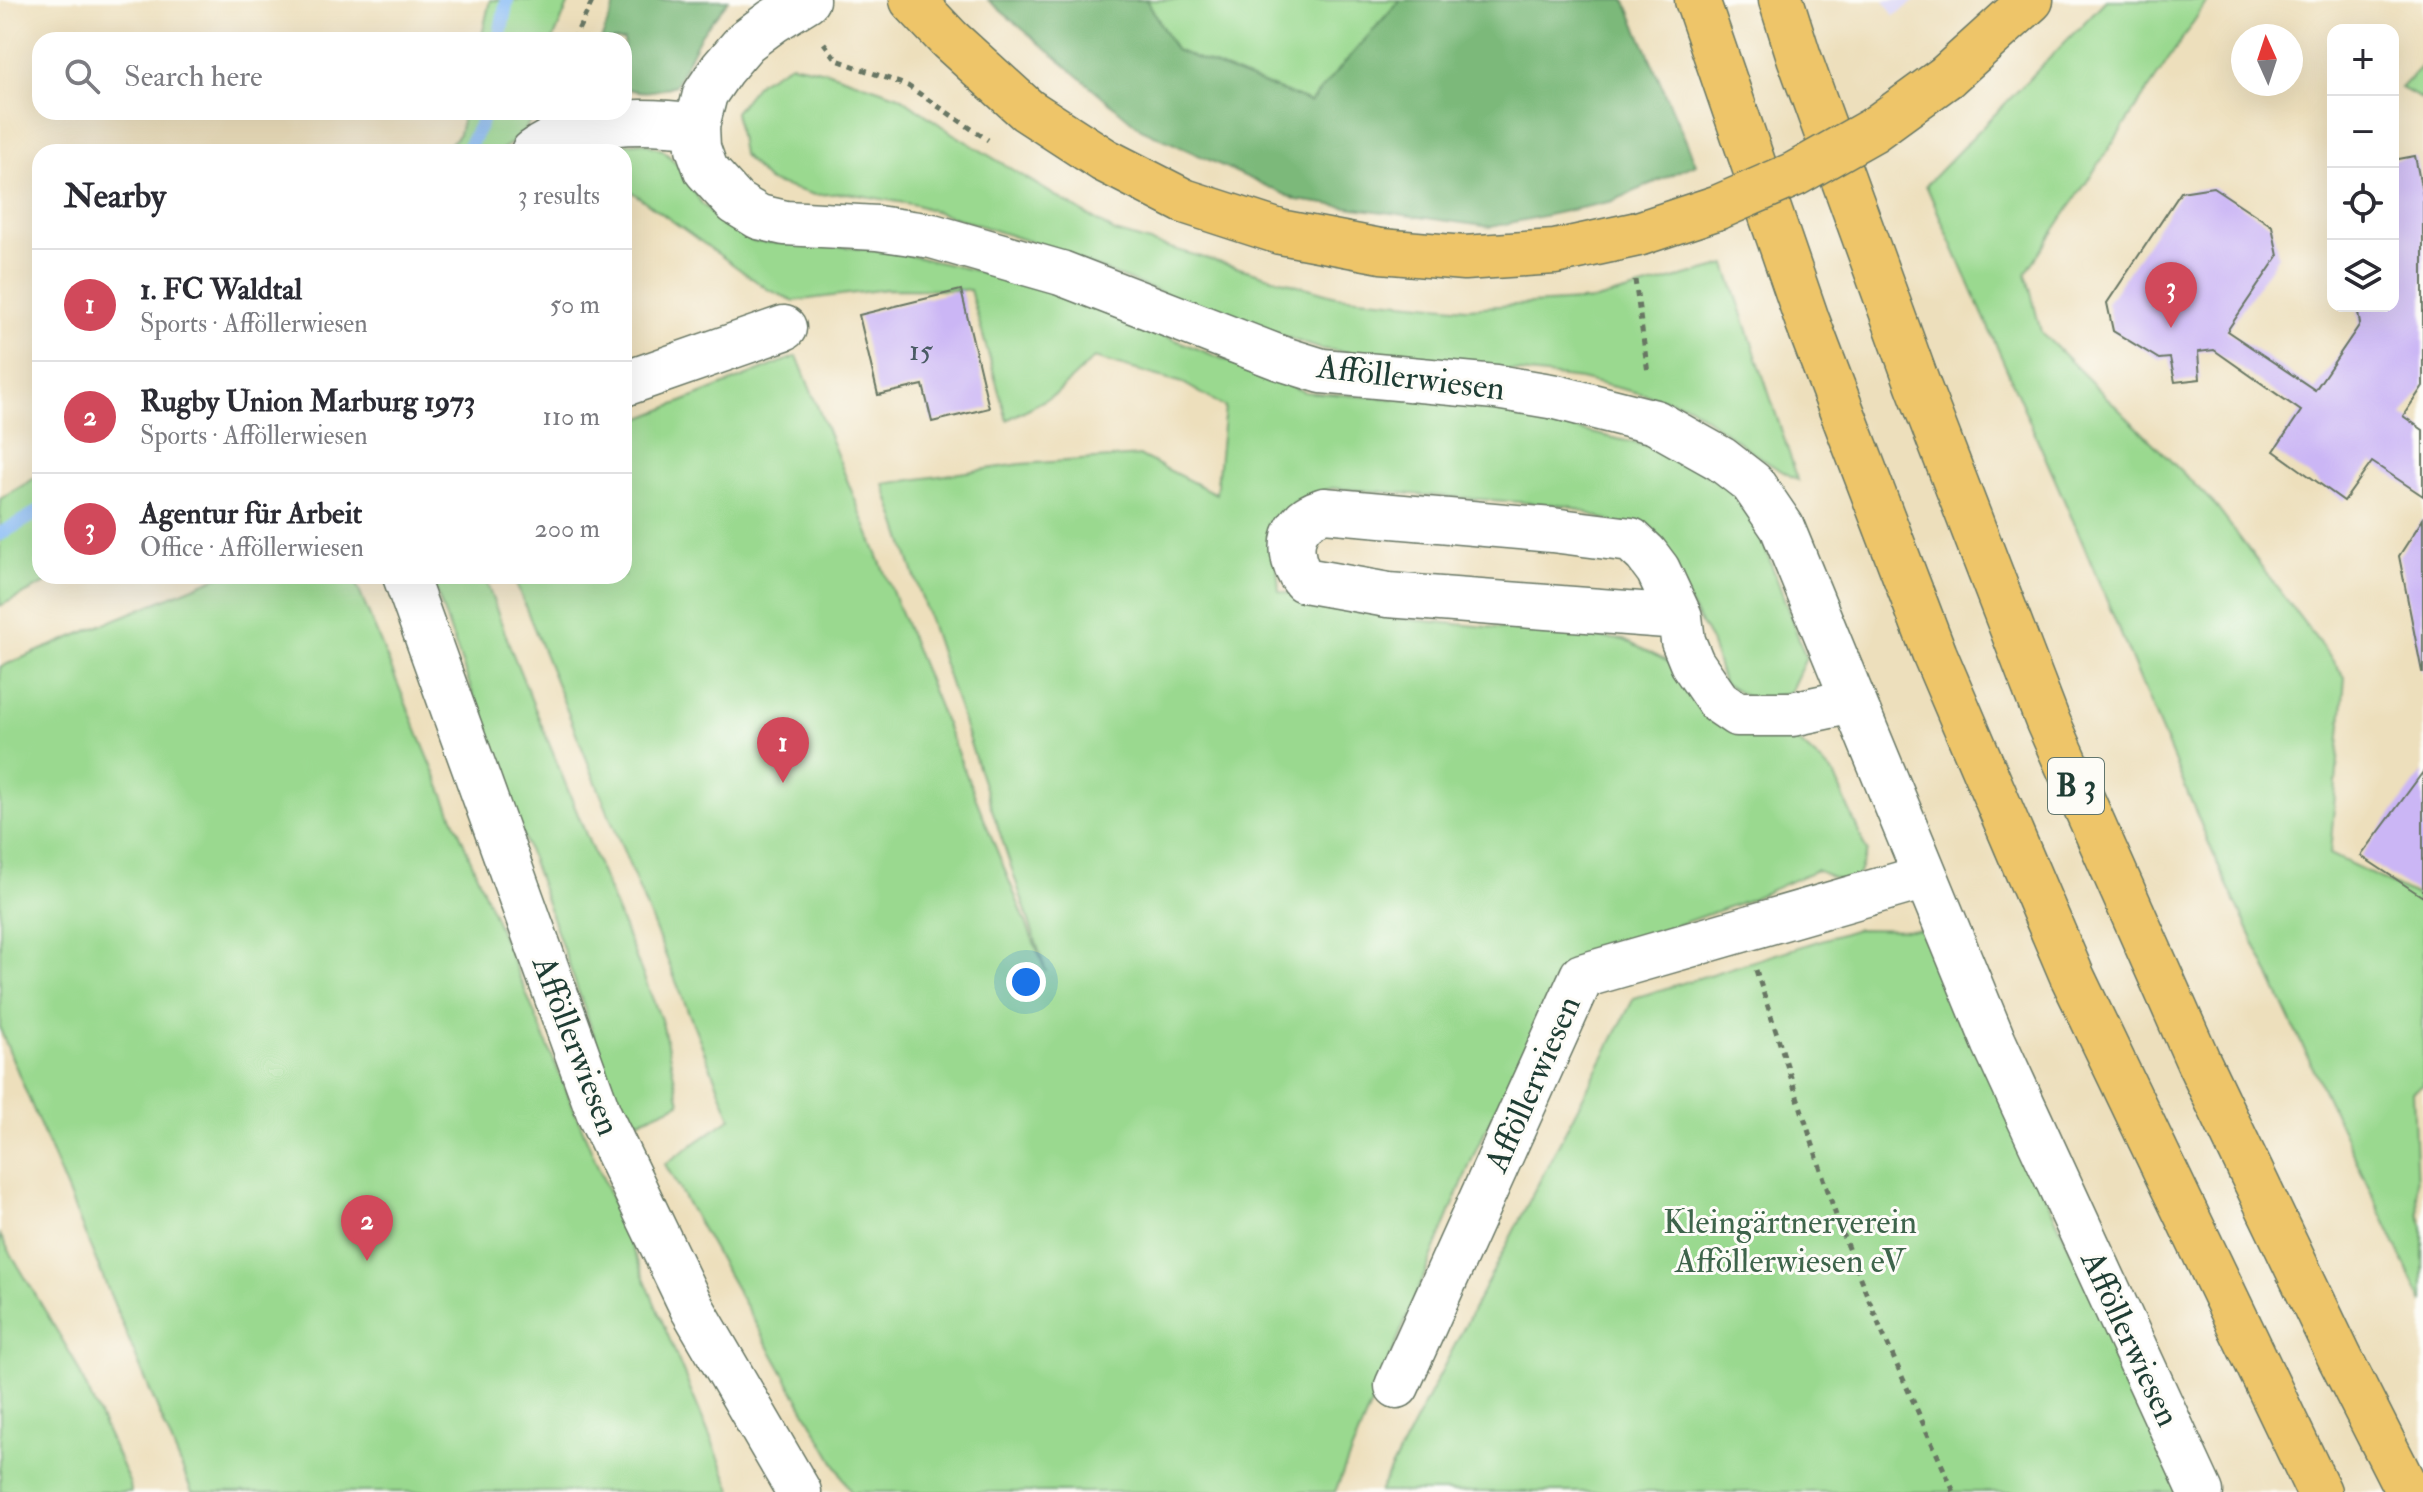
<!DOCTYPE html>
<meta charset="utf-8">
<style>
:root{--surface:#fff;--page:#f2f2f3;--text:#2b2b33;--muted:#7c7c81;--line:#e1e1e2;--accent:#d1495b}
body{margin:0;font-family:"IM FELL Double Pica",serif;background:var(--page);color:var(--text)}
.controls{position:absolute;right:24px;top:24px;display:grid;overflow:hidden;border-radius:16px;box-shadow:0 8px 32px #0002}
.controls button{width:72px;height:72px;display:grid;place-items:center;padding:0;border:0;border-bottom:2px solid var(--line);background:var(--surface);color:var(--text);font:40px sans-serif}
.compass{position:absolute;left:2231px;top:24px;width:72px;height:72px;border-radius:50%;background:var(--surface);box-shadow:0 8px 32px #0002;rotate:357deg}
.you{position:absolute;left:1026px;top:982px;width:28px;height:28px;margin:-20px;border:6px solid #fff;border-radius:50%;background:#1a73e8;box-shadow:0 0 0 12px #1a73e833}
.badge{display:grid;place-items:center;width:52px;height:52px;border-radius:50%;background:var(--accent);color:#fff;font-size:26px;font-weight:700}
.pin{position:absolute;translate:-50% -66px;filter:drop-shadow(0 2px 4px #0008)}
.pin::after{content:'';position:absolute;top:42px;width:28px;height:24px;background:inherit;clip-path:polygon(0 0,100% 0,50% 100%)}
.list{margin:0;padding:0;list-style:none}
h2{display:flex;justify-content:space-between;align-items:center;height:104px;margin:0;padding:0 32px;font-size:34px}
h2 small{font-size:26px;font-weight:400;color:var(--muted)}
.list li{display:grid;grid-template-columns:52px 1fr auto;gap:24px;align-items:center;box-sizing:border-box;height:112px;padding:0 32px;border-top:2px solid var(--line)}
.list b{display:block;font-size:30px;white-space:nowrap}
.list p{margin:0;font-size:26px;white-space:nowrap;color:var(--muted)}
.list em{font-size:26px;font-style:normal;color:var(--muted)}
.icon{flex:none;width:44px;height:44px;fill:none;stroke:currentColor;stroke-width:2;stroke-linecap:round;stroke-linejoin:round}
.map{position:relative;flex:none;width:2423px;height:1492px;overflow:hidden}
.search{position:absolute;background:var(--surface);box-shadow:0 8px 32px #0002;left:32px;top:32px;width:600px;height:88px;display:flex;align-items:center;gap:20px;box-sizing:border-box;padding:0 28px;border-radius:24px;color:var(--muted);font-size:30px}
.panel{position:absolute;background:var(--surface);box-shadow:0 8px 32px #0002;left:32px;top:144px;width:600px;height:440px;border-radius:24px}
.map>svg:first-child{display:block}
</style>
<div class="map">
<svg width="2423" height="1492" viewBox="0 0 2423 1492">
<rect width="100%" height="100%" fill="#fdfcf7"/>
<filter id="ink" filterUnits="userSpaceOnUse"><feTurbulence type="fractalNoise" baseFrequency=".0125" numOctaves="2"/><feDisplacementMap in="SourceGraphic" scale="16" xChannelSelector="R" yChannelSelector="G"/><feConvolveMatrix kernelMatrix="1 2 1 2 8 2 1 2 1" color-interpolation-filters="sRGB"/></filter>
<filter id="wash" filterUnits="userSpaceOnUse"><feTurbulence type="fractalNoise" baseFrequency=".006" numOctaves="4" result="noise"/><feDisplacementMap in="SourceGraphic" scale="32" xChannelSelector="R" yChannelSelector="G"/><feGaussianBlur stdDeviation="1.8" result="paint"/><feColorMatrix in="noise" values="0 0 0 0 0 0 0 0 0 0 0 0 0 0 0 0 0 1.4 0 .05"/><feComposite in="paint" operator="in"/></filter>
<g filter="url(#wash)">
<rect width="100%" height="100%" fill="#eddfbc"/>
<!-- built -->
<polygon fill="#dad6f7" points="1884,0 1917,0 1894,16"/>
<!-- green -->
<g fill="#9ad98f" stroke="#5c8b62" stroke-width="2">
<polygon points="490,0 570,0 553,40 481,40"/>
<polygon points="1147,0 1400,0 1310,102 1175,50"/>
<polygon points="2106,0 2208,0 2026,273 2041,332 2214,504 2345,677 2330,854 2423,899 2423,1085 2413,1092 2418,1214 2423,1227 2423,1303 2218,865 2078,532 1926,185"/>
<polygon points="791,64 826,71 899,96 952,133 1115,232 1336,296 1467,308 1596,300 1726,265 1798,480 1766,462 1688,405 1581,379 1321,349 1211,312 1031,242 916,205 847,193 815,195 768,181 742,154 735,112 759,82"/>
<polygon points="2423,65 2423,100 2401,88"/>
<polygon points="464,112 534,112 522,136 498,152 443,152 459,134"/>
<polygon points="641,142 663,150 677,164 702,204 728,227 754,242 821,244 898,253 1039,285 1305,392 1509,407 1575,429 1665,450 1726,486 1757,526 1806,658 1790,692 1755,702 1723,683 1711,641 1680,587 1647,536 1570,506 1332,488 1294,502 1275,539 1279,591 1393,618 1624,640 1669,662 1735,727 1794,737 1834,774 1867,852 1854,886 1816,870 1751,899 1569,963 1477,1147 1335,1492 851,1492 665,1164 731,1118 513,576 624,576 624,425 797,356 1046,972 884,484 1021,464 1141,456 1216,494 1225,407 1183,383 1094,358 1056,394 1007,420 970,290 887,289 794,301 767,289 625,187 624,152 598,152 594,148"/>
<polygon points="40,475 40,576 60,576 0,606 0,499"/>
<polygon points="220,576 353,576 733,1492 192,1492 0,1029 0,667"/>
<polygon points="431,576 484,576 512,652 662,1022 680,1103 639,1121 616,1098"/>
<polygon points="1857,929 1921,930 2184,1492 1379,1492 1634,998"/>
<polygon points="0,1235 73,1358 130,1484 131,1492 0,1492"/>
</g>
<!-- forest -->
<g fill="#7bb97a" stroke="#4d7b57" stroke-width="2">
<path d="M617,0h112l-27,33 -27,52c-17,6 -35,10 -51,2v-47h-23z"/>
<polygon points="988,0 1147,0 1175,50 1310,102 1400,0 1625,0 1696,164 1613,201 1491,227 1297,200 1141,129"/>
</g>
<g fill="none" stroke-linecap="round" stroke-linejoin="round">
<!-- stream -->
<g stroke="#87bbf5" stroke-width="14">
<polyline points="499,40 507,0"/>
<polyline points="466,152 480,125 483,112"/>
<polyline points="0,534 40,511"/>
</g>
</g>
<g id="blocks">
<!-- building -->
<g fill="#cbb6f5">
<polygon points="2415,156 2423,196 2423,386 2403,416 2423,430 2423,496 2372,462 2344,501 2274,451 2301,411 2214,350 2198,352 2200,379 2175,382 2170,358 2159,359 2113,331 2107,303 2181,192 2213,187 2272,226 2278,256 2227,331 2315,390 2360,324 2357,306 2393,306 2393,160"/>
<polygon points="961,290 989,408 932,422 923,385 878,395 859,315"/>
<polygon points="2423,519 2423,672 2422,672 2399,556"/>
<polygon points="2423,772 2423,897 2361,856"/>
</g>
</g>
</g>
<g filter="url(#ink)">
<use href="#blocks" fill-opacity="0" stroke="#677664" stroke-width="2"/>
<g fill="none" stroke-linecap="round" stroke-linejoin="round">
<!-- minor casing -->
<g stroke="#677664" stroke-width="47">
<g id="minor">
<polyline points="807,0 773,21 746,41 722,69 705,94 697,126 698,148 706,170 736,203 759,217 785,223 877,228 932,236 1061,273 1280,358 1322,371 1496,387 1556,397 1655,422 1721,459 1752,483 1782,527 1994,1042 2201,1492"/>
<path d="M533,152c47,-34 109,-33 164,-26"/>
<polyline points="624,384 784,328"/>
<polyline points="405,576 599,1114 692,1308 799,1492"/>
<path d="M1680,617l-292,-22 -84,-15c-12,-15 -17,-40 -3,-56 6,-8 15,-11 23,-14l228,20 79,10 15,14 12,16 22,47 3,24 9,22 26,38 19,13h55l61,-13"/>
<polyline points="1397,1386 1582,976 1925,877"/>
</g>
</g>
<!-- major casing -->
<g stroke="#677664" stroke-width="47">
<g id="major">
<polyline points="912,0 949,39 1027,110 1104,160 1184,201 1280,232 1381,251 1464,258 1555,252 1638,234"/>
<polyline points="1946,77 2031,0"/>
</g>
</g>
<!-- highway casing -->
<g stroke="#677664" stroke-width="47">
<g id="highway">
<polyline points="1697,0 1807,320 1935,655 2072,976 2319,1492"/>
<polyline points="1781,0 1799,57 1918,385 2048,722 2199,1063 2340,1358 2408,1492"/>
</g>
</g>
<!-- path -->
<g stroke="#677664" stroke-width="5" stroke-dasharray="6 6" stroke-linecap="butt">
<polyline points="573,40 593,0"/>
<polyline points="824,43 837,60 908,86 988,140"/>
<polyline points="1635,280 1648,373"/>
<polyline points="1756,970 1841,1231 1882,1332 1954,1492"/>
</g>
<!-- minor -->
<use href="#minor" stroke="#fff" stroke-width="44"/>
<!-- major -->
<use href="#major" stroke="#eec569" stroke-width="44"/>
<!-- highway -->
<use href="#highway" stroke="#eec569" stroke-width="44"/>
<!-- major-bridge casing -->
<g stroke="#677664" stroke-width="47" stroke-linecap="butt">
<polyline id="major-bridge" points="1638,234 1719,207 1795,174 1873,130 1946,77"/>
</g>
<!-- major-bridge -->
<use href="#major-bridge" stroke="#eec569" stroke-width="44"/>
</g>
</g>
<g text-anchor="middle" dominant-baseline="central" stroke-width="6" stroke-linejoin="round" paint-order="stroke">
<!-- number labels -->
<g font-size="30" fill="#4a5b64">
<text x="921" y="350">15</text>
</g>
<!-- shield labels -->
<rect fill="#fdfcf7" stroke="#62766e" stroke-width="2" x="2048" y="758" width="56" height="56" rx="6"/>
<g font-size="32" font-weight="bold" fill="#1f3d34">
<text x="2076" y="786">B 3</text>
</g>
<!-- street labels -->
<g font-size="34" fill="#1f3d34" stroke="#fdfcf7">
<text transform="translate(1411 378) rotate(7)">Afföllerwiesen</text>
<text transform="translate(576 1046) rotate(69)">Afföllerwiesen</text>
<text transform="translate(1533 1084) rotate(-66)">Afföllerwiesen</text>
<text transform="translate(2130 1339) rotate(65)">Afföllerwiesen</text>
</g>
<!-- park labels -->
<g font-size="34" fill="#3e644b" stroke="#fdfcf7">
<text x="1790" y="1222">Kleingärtnerverein<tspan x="1790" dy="39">Afföllerwiesen eV</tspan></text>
</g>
</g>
</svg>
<div class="controls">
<button>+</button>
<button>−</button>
<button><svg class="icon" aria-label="locate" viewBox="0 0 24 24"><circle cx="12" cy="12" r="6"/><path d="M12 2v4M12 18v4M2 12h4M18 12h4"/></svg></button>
<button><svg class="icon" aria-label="layers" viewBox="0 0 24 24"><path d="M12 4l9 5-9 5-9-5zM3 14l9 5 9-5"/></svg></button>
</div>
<svg class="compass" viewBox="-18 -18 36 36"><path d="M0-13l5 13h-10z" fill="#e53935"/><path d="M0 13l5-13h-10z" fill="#7c7c81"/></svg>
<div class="you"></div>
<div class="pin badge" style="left:783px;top:783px">1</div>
<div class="pin badge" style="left:367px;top:1261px">2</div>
<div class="pin badge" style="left:2171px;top:328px">3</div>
<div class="search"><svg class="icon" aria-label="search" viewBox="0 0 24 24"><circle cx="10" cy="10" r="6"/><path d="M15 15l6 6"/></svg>Search here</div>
<section class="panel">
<h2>Nearby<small>3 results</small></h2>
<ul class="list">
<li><span class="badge">1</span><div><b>1. FC Waldtal</b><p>Sports · Afföllerwiesen</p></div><em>50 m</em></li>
<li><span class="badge">2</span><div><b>Rugby Union Marburg 1973</b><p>Sports · Afföllerwiesen</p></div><em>110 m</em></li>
<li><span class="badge">3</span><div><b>Agentur für Arbeit</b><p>Office · Afföllerwiesen</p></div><em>200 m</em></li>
</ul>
</section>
</div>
